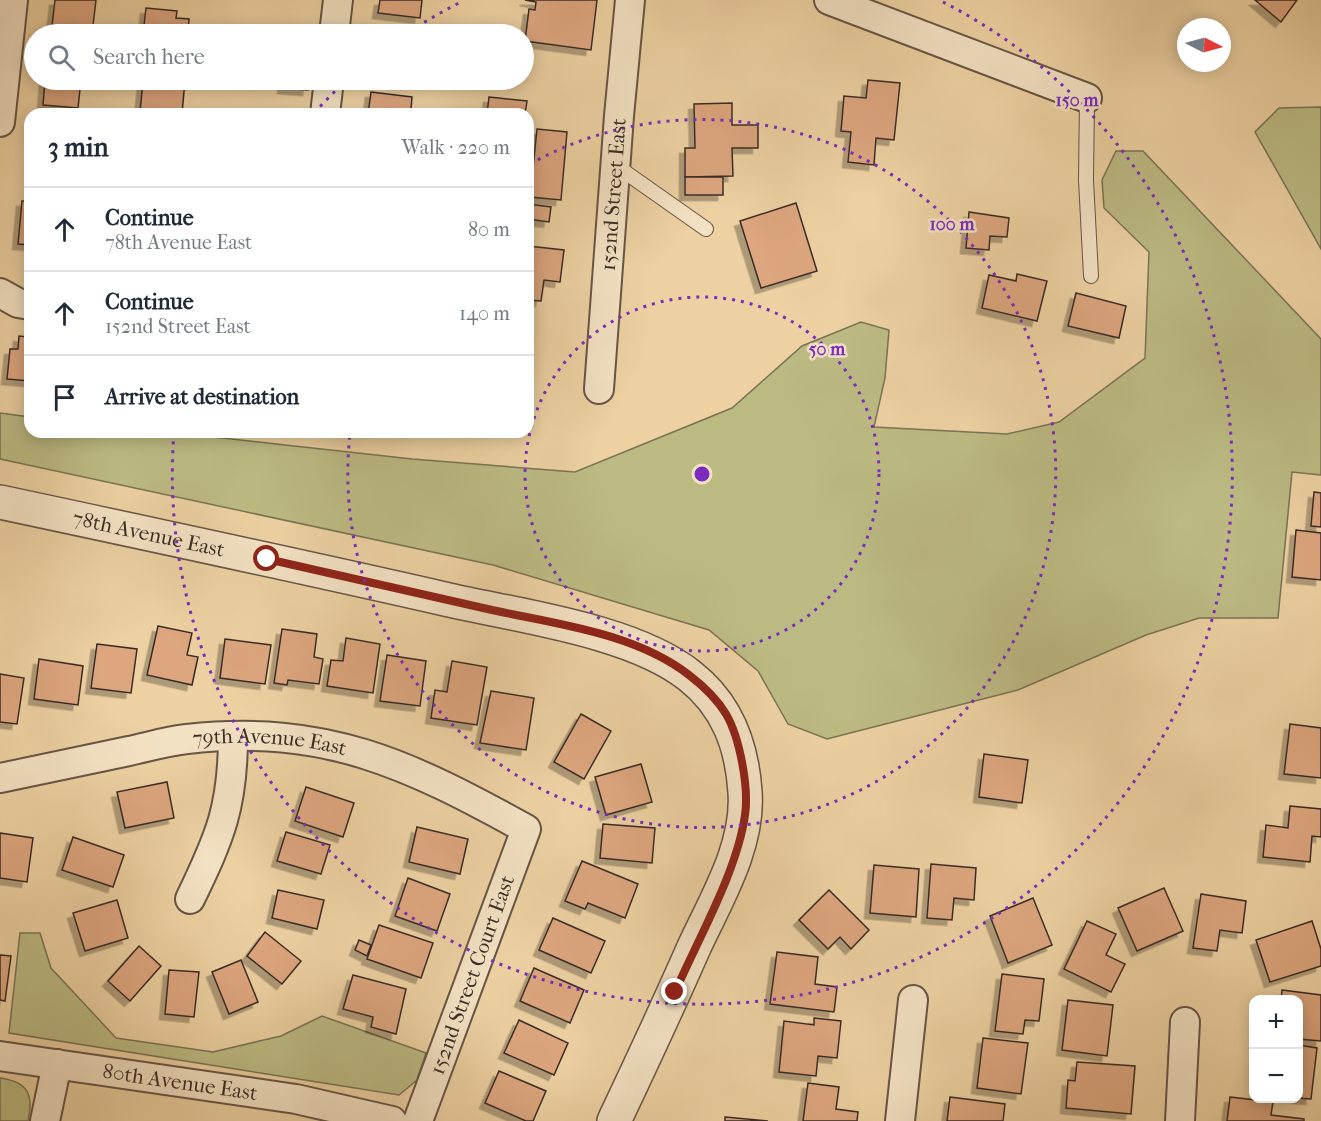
<!DOCTYPE html>
<meta charset="utf-8">
<style>
:root{--surface:#fff;--page:#f2f2f3;--text:#1f2937;--muted:#747a83;--line:#e0e1e3}
body{margin:0;font-family:"IM FELL French Canon",serif;background:var(--page);color:var(--text)}
.controls{position:absolute;right:18px;bottom:18px;display:grid;overflow:hidden;border-radius:12px;box-shadow:0 3px 15px #0003}
.controls button{width:54px;height:54px;display:grid;place-items:center;padding:0;border:0;border-bottom:2px solid var(--line);background:var(--surface);color:var(--text);font:30px sans-serif}
.compass{position:absolute;left:1177px;top:18px;width:54px;height:54px;border-radius:50%;background:var(--surface);box-shadow:0 3px 15px #0003;rotate:96deg}
.stop{position:absolute;width:18px;height:18px;margin:-14px;border:4px solid #8f2418;border-radius:50%;background:#fff}
.stop.end{background:#8f2418;border-color:#fff;box-shadow:0 2px 6px #0008}
.list{margin:0;padding:0;list-style:none}
h2{display:flex;justify-content:space-between;align-items:center;height:78px;margin:0;padding:0 24px;font-size:26px}
h2 small{font-size:20px;font-weight:400;color:var(--muted)}
.list li{display:grid;grid-template-columns:39px 1fr auto;gap:18px;align-items:center;box-sizing:border-box;height:84px;padding:0 24px;border-top:2px solid var(--line)}
.list b{display:block;font-size:22px;white-space:nowrap}
.list p{margin:0;font-size:20px;white-space:nowrap;color:var(--muted)}
.list em{font-size:20px;font-style:normal;color:var(--muted)}
.icon{flex:none;width:33px;height:33px;fill:none;stroke:currentColor;stroke-width:2;stroke-linecap:round;stroke-linejoin:round}
.map{position:relative;flex:none;width:1321px;height:1121px;overflow:hidden}
.search{position:absolute;background:var(--surface);box-shadow:0 3px 15px #0003;left:24px;top:24px;width:510px;height:66px;display:flex;align-items:center;gap:15px;box-sizing:border-box;padding:0 21px;border-radius:33px;color:var(--muted);font-size:22px}
.panel{position:absolute;background:var(--surface);box-shadow:0 3px 15px #0003;left:24px;top:108px;width:510px;height:330px;border-radius:18px}
.map>svg:first-child{display:block}
</style>
<div class="map">
<svg width="1321" height="1121" viewBox="0 0 1321 1121">
<defs>
<filter id="shadow"><feDropShadow dx="-5.5" dy="5.5" stdDeviation="0" flood-color="#0004"/></filter>
</defs>
<rect width="100%" height="100%" fill="#edd1a2"/>
<filter id="stains"><feTurbulence type="fractalNoise" baseFrequency=".00333" numOctaves="4"/><feColorMatrix values="0 0 0 0 .2 0 0 0 0 .09 0 0 0 0 .02 0 0 0 .5 -.17"/></filter>
<radialGradient id="worn" r=".72"><stop offset=".6" stop-color="#630" stop-opacity="0"/><stop offset="1" stop-color="#630" stop-opacity=".3"/></radialGradient>
<!-- green -->
<g fill="#bcba83" stroke="#7a7354" stroke-width="1.5">
<polygon points="1321,107 1321,249 1255,132 1279,108"/>
<polygon points="1116,151 1143,151 1321,339 1321,475 1292,472 1278,618 1199,618 1146,635 1018,690 827,739 788,724 758,671 709,630 493,565 0,459 0,413 30,417 30,432 169,432 412,459 575,472 732,408 802,346 861,322 889,330 885,378 874,427 1007,434 1059,422 1145,358 1149,252 1104,208 1102,180"/>
<polygon points="20,933 40,933 51,968 116,1038 213,1052 281,1036 322,1016 426,1053 417,1080 399,1095 9,1033"/>
<path d="M0,1078c28,4 34,16 28,43h-28z"/>
</g>
<!-- building -->
<g fill="#dda67f" stroke="#392c26" stroke-width="1.5" filter="url(#shadow)">
<polygon points="55,0 96,0 92,34 51,34"/>
<polygon points="380,0 422,0 420,18 378,13"/>
<polygon points="597,0 591,50 525,41 529,9 535,10 536,2 525,0"/>
<polygon points="1255,0 1297,0 1281,22"/>
<polygon points="146,8 177,11 176,18 189,19 188,34 143,34"/>
<polygon points="381,27 412,29 411,34 380,34"/>
<polygon points="45,80 81,80 78,108 43,105"/>
<polygon points="143,80 185,80 182,114 140,112"/>
<polygon points="259,80 309,80 308,90 283,88 284,82"/>
<polygon points="376,80 407,80 407,84"/>
<polygon points="868,80 900,83 894,140 876,138 874,165 848,162 851,132 841,131 844,96 866,98"/>
<polygon points="371,92 412,97 411,109 422,111 421,114 368,114"/>
<polygon points="489,97 527,101 525,114 487,114"/>
<polygon points="732,103 732,125 758,125 758,148 732,148 733,176 685,177 685,148 695,148 694,104"/>
<polygon points="537,129 567,132 561,200 530,197"/>
<rect x="685" y="177" width="38" height="18"/>
<polygon points="22,201 30,201 30,245 18,244"/>
<polygon points="796,203 817,271 761,288 740,221"/>
<polygon points="528,204 551,207 549,222 528,219"/>
<polygon points="969,212 1009,218 1007,237 990,236 989,250 966,248"/>
<polygon points="528,246 564,250 560,282 544,280 541,301 528,300"/>
<polygon points="1017,274 1047,281 1037,321 982,308 989,275 1016,281"/>
<polygon points="1076,293 1126,306 1119,338 1068,326"/>
<polygon points="29,334 30,381 7,379 10,349 18,349 19,336 28,337"/>
<polygon points="1314,492 1321,493 1321,527 1311,526"/>
<polygon points="1296,530 1321,533 1321,580 1292,577"/>
<polygon points="158,626 192,633 187,655 198,657 192,685 147,675"/>
<polygon points="282,629 317,634 314,657 323,659 319,684 288,680 287,685 274,683"/>
<polygon points="346,638 380,644 373,693 327,686 331,660 343,661"/>
<polygon points="225,639 271,645 265,684 220,678"/>
<polygon points="97,644 137,649 131,693 91,688"/>
<polygon points="387,655 426,661 420,706 380,701"/>
<polygon points="39,659 83,666 78,705 34,699"/>
<polygon points="452,661 487,667 477,725 431,718 435,690 447,692"/>
<polygon points="0,674 24,678 17,724 0,722"/>
<polygon points="491,691 534,698 526,750 480,743"/>
<polygon points="581,714 611,731 584,779 554,762"/>
<polygon points="1290,724 1321,728 1321,778 1284,774"/>
<polygon points="984,754 1028,760 1022,803 979,797"/>
<polygon points="641,764 652,802 606,815 595,777"/>
<polygon points="167,782 174,818 125,828 117,792"/>
<polygon points="306,787 354,803 343,837 295,821"/>
<polygon points="1290,806 1321,809 1321,837 1312,836 1310,862 1263,857 1266,825 1288,828"/>
<polygon points="603,824 655,828 652,863 600,858"/>
<polygon points="417,827 468,839 460,874 409,862"/>
<polygon points="286,832 330,845 321,874 277,861"/>
<polygon points="0,833 33,838 27,882 0,878"/>
<polygon points="73,837 124,855 113,887 62,870"/>
<polygon points="582,861 638,884 625,918 588,903 585,909 565,901"/>
<polygon points="931,864 976,868 974,900 954,898 952,920 927,918"/>
<polygon points="874,865 919,869 916,917 870,913"/>
<polygon points="408,878 450,894 437,931 395,916"/>
<polygon points="1164,888 1183,931 1137,951 1118,908"/>
<polygon points="278,890 324,900 317,929 272,918"/>
<polygon points="829,890 869,930 851,949 840,937 828,949 799,920"/>
<polygon points="1201,894 1246,901 1242,933 1220,930 1217,951 1193,948"/>
<polygon points="1033,898 1052,945 1008,963 990,916"/>
<polygon points="117,900 128,938 85,951 73,913"/>
<polygon points="553,918 605,941 591,973 539,950"/>
<polygon points="1087,921 1116,934 1106,955 1125,964 1111,992 1064,969"/>
<polygon points="1312,921 1321,949 1321,966 1270,982 1256,940"/>
<polygon points="379,925 433,943 421,978 367,959"/>
<polygon points="265,932 301,961 282,984 247,956"/>
<polygon points="359,940 371,945 367,956 355,950"/>
<polygon points="139,946 161,966 130,1001 108,981"/>
<polygon points="777,952 818,957 815,984 837,987 834,1012 770,1004"/>
<polygon points="0,955 11,956 5,1001 0,1000"/>
<polygon points="241,960 258,1002 229,1014 212,972"/>
<polygon points="534,968 584,990 570,1023 520,1001"/>
<polygon points="169,970 199,972 194,1017 165,1014"/>
<polygon points="1002,974 1044,979 1039,1021 1025,1020 1023,1034 995,1031"/>
<polygon points="353,975 406,989 396,1034 371,1027 373,1017 343,1009"/>
<polygon points="1282,990 1321,995 1321,1041 1298,1039 1298,1000 1281,1000"/>
<polygon points="1068,1000 1113,1005 1107,1056 1062,1050"/>
<polygon points="814,1018 841,1021 837,1058 818,1056 816,1076 779,1072 784,1021 814,1025"/>
<polygon points="519,1020 568,1043 554,1075 504,1053"/>
<polygon points="983,1038 1028,1043 1021,1094 977,1088"/>
<polygon points="1298,1045 1317,1048 1311,1099 1298,1098"/>
<polygon points="1077,1062 1135,1066 1131,1114 1066,1108 1068,1080 1075,1081"/>
<polygon points="499,1071 546,1091 533,1121 526,1121 485,1103"/>
<polygon points="808,1083 839,1087 836,1109 858,1112 857,1121 803,1121"/>
<polygon points="950,1097 1005,1104 1003,1121 947,1121"/>
<polygon points="1230,1097 1273,1102 1271,1115 1304,1119 1304,1121 1227,1121"/>
<polygon points="725,1117 768,1121 725,1121"/>
</g>
<g fill="none" stroke-linecap="round" stroke-linejoin="round">
<!-- service casing -->
<g stroke="#665545" stroke-width="16">
<g id="service">
<polyline points="1087,98 1086,180 1091,276"/>
<polyline points="615,165 706,229"/>
</g>
</g>
<!-- minor casing -->
<g stroke="#665545" stroke-width="32">
<g id="minor">
<polyline points="829,0 1087,98"/>
<polyline points="334,34 338,0"/>
<polyline points="325,114 329,80"/>
<polyline points="0,122 13,0"/>
<polyline points="0,293 18,303 30,305"/>
<path id="s1" d="M599,389l20,-273 11,-116"/>
<path id="s2" d="M0,778c43,-9 86,-18 129,-27 19,-4 38,-10 58,-12 139,-15 221,25 339,90l-108,292"/>
<path d="M190,899c30,-62 43,-92 43,-163"/>
<path id="s3" d="M0,1056l296,43 96,22"/>
<polyline points="45,1121 57,1064"/>
<polyline points="900,1121 913,1000"/>
<polyline points="1180,1121 1185,1022"/>
</g>
</g>
<!-- tertiary casing -->
<g stroke="#665545" stroke-width="36">
<g id="tertiary">
<path id="s4" d="M0,502c150,32 300,64 449,98 71,16 185,31 241,76 37,29 52,69 55,116 4,53 -28,106 -50,153 -26,59 -53,117 -81,176"/>
</g>
</g>
<!-- service -->
<use href="#service" stroke="#f3e1c3" stroke-width="14"/>
<!-- minor -->
<use href="#minor" stroke="#f3e1c3" stroke-width="28"/>
<!-- tertiary -->
<use href="#tertiary" stroke="#f3e1c3" stroke-width="33"/>
</g>
<g fill="none" stroke-linecap="round" stroke-linejoin="round">
<!-- route -->
<path stroke="#8f2418" stroke-width="8" d="M267,559c75,17 150,34 225,51 64,14 143,23 197,65 13,10 28,24 37,39 14,24 23,74 19,101 -8,57 -47,124 -70,177"/>
</g>
<!-- distance rings -->
<g fill="none" stroke="#7b2cbf" stroke-width="3" stroke-dasharray="3 6">
<circle cx="702" cy="474" r="177"/>
<path d="M530 164A354 354 0 1 1 350 434"/>
<path d="M314 113A530 530 0 0 1 347 80M409 32A530 530 0 0 1 461 2M943 2A530 530 0 1 1 174 432"/>
</g>
<g text-anchor="middle" dominant-baseline="central" stroke-width="5" stroke-linejoin="round" paint-order="stroke">
<!-- street labels -->
<g font-size="21" fill="#392c26" stroke="#f3e1c3">
<text stroke="none"><textPath href="#s1" startOffset="195">152nd Street East</textPath></text>
<text stroke="none"><textPath href="#s4" startOffset="152">78th Avenue East</textPath></text>
<text stroke="none"><textPath href="#s2" startOffset="274">79th Avenue East</textPath></text>
<text transform="translate(472 975) rotate(-70)">152nd Street Court East</text>
<text stroke="none"><textPath href="#s3" startOffset="182">80th Avenue East</textPath></text>
</g>
</g>
<circle cx="702" cy="474" r="9" fill="#7b2cbf" stroke="#f3e1c3" stroke-width="3"/>
<g font-size="18" text-anchor="middle" font-weight="bold" fill="#7b2cbf" stroke="#f3e1c3" stroke-width="5" stroke-linejoin="round" paint-order="stroke">
<text x="1077" y="106">150 m</text>
<text x="952" y="230">100 m</text>
<text x="827" y="355">50 m</text>
</g>
<rect width="100%" height="100%" filter="url(#stains)"/>
<rect width="100%" height="100%" fill="url(#worn)"/>
</svg>
<div class="controls">
<button>+</button>
<button>−</button>
</div>
<svg class="compass" viewBox="-18 -18 36 36"><path d="M0-13l5 13h-10z" fill="#e53935"/><path d="M0 13l5-13h-10z" fill="#747a83"/></svg>
<div class="stop" style="left:267px;top:559px"></div>
<div class="stop end" style="left:675px;top:992px"></div>
<div class="search"><svg class="icon" aria-label="search" viewBox="0 0 24 24"><circle cx="10" cy="10" r="6"/><path d="M15 15l6 6"/></svg>Search here</div>
<section class="panel">
<h2>3 min<small>Walk · 220 m</small></h2>
<ul class="list">
<li><svg class="icon" aria-label="ahead" viewBox="0 0 24 24"><path d="M12 20V5M6 11l6-6 6 6"/></svg><div><b>Continue</b><p>78th Avenue East</p></div><em>80 m</em></li>
<li><svg class="icon" aria-label="ahead" viewBox="0 0 24 24"><path d="M12 20V5M6 11l6-6 6 6"/></svg><div><b>Continue</b><p>152nd Street East</p></div><em>140 m</em></li>
<li><svg class="icon" aria-label="arrive" viewBox="0 0 24 24"><path d="M6 21V4h12l-3 4 3 4H6"/></svg><div><b>Arrive at destination</b></div></li>
</ul>
</section>
</div>
